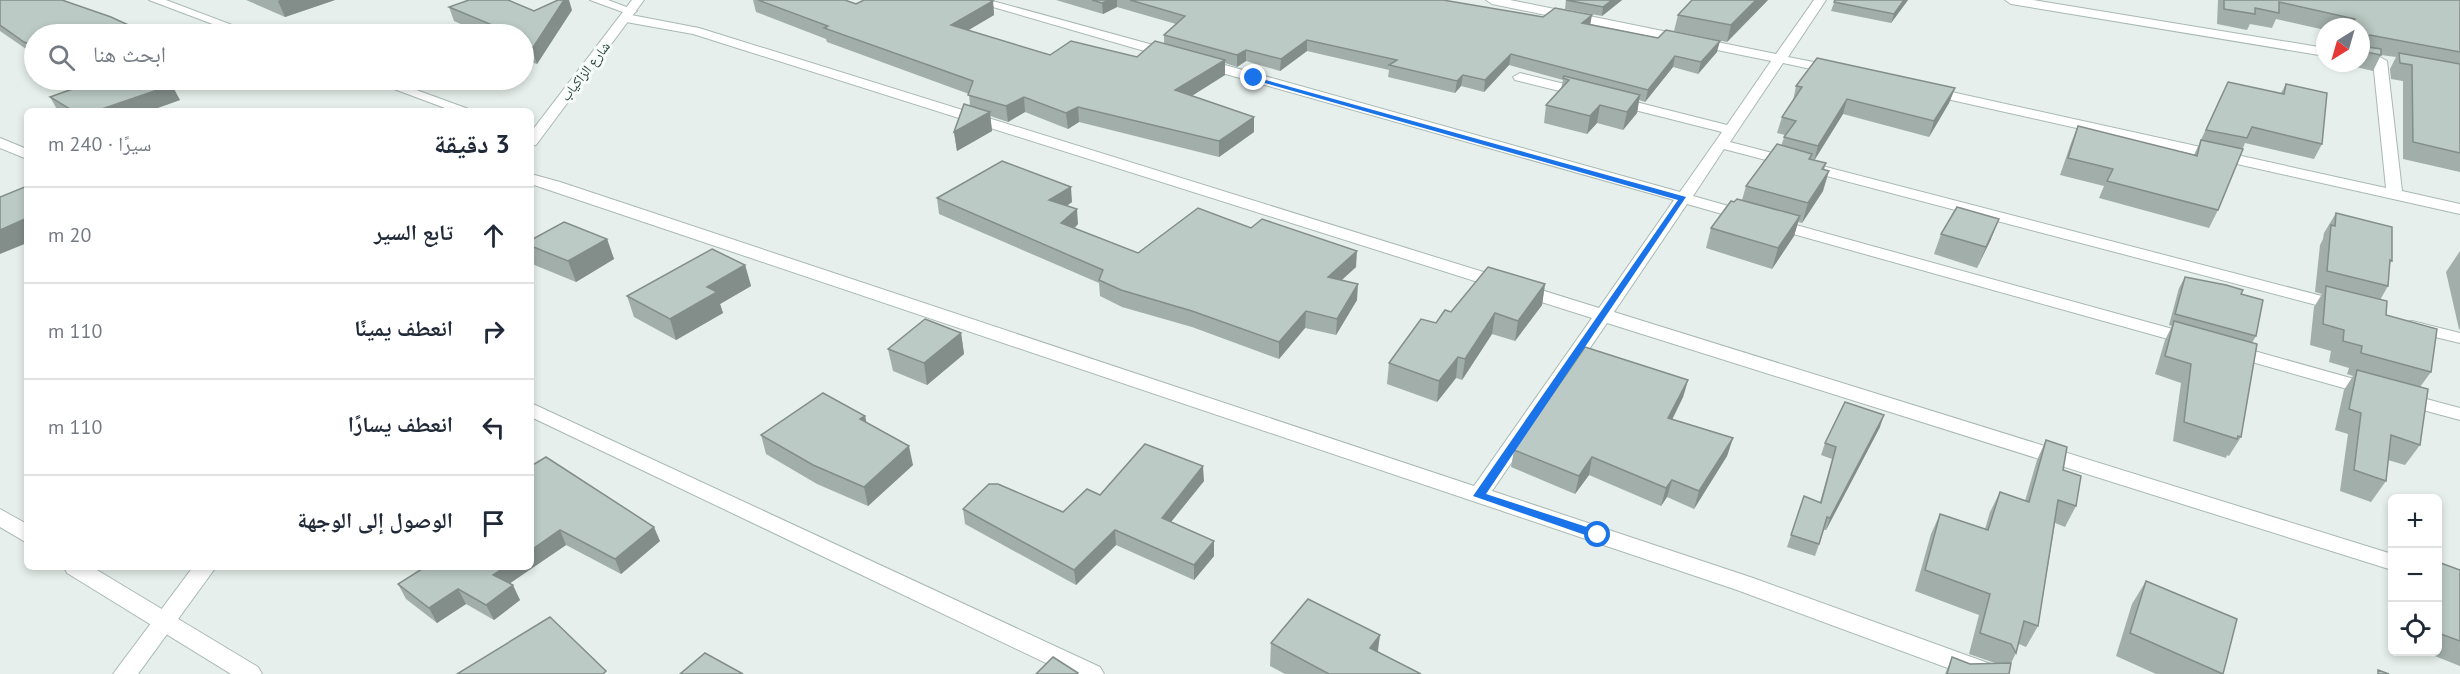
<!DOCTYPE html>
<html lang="ar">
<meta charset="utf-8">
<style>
:root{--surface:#fff;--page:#f2f2f3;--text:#1f2937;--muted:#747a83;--line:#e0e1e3}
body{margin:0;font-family:"PT Sans","Noto Naskh Arabic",sans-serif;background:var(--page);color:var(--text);direction:rtl}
.controls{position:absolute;right:18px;bottom:18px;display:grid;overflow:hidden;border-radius:9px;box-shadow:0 3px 9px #0003}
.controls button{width:54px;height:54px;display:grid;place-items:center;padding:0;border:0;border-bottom:2px solid var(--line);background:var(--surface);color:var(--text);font:30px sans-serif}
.compass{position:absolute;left:2316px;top:18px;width:54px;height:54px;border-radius:50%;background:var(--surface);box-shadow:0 3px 9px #0003;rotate:217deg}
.stop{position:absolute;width:18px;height:18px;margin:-14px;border:4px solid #1a73e8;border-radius:50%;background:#fff}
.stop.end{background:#1a73e8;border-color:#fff;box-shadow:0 2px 6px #0008}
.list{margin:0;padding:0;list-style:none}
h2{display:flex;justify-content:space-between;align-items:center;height:78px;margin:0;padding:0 24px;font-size:26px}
h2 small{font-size:20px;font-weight:400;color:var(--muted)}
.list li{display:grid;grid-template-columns:39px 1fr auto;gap:18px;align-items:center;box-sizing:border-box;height:96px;padding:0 24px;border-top:2px solid var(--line)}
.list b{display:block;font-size:22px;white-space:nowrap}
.list em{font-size:20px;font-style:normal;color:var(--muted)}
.icon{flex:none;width:33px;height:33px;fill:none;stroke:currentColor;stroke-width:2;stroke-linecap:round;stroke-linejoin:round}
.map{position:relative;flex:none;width:2460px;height:674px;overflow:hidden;direction:ltr}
.search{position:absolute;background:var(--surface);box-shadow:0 3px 9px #0003;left:24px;top:24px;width:510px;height:66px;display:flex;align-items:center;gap:15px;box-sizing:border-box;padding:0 21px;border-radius:33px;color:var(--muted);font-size:22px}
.panel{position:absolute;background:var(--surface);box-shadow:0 3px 9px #0003;left:24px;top:108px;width:510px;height:462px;border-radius:9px;direction:rtl}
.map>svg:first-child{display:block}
</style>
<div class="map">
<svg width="2460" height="674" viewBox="0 0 2460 674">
<rect width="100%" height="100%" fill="#e6efeb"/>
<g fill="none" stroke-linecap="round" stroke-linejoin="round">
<!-- minor casing -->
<g stroke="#a8b8b2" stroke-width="2">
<g id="minor">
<polygon points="149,0 166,0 256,34 239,34"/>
<polygon points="590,0 608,0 637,11 631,15"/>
<polygon points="969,0 989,0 1175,51 1176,54 1170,58 1165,57"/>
<polygon points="1486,0 1510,0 1776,54 1814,0 1826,0 1788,57 1839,67 1841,70 1834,74 1783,63 1730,142 2345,302 2348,306 2339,311 1724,149 1693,196 1753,213 1755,216 1747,221 1687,204 1614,312 2392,554 2392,570 1607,323 1492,491 1753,578 1999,667 2003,674 1964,674 1737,590 531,184 531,174 560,182 1474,486 1592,318 693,34 626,22 620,18 626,14 699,28 1599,308 1674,200 1197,66 1195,63 1202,59 1207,60 1680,192 1722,132 1611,104 1611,98 1616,97 1727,125 1771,61 1492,4"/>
<polygon points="2005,0 2033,0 2325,48 2325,56 2011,4"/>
<polygon points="2380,57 2387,61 2402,191 2460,204 2460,214 1929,95 1922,91 1929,87 2386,188 2373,61"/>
<polygon points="1520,73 1589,90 1591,93 1584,97 1515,80 1513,77"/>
<polygon points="370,80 389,80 474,111 453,111"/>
<polygon points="0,138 27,149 27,159 0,148"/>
<polygon points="1774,219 2198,336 2201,340 2192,345 2186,344 1768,227 1766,224"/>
<polygon points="2412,321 2460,333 2460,343 2406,330 2403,326 2406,322"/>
<polygon points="2233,345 2379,386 2381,390 2372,396 2227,355 2224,351 2227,347"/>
<polygon points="2404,393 2460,408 2460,420 2397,403 2394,399 2397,395"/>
<polygon points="531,403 1100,667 1104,674 1069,674 531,417"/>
<polygon points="0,509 27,524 27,543 0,527"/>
<polygon points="64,567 92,567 258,667 262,674 231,674 67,573"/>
</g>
</g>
<!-- tertiary casing -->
<g stroke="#a8b8b2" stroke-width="2">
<g id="tertiary">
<polygon points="632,0 644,0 536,145 531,146 531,132"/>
<polygon points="193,567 216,567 138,674 113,674"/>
</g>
</g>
<!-- minor -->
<use href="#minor" fill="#fff" fill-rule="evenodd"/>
<!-- tertiary -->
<use href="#tertiary" fill="#fff" fill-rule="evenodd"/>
</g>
<!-- wall -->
<g fill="#a1aea9">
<polygon points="0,0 34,34 34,53 29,51 0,31"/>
<polygon points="246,0 335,0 285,17"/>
<polygon points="753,0 845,0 856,4 993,1 994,15 968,30 1050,55 1137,57 1164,43 1164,35 1176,24 1117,7 1103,14 1056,0 1443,0 1590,25 1717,52 1698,74 1673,67 1645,102 1639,100 1637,113 1623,130 1597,123 1587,134 1544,123 1546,105 1561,89 1563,80 1509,65 1484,92 1461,86 1455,93 1388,77 1389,70 1307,51 1280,71 1246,61 1237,67 1225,63 1225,75 1191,96 1254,117 1254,132 1219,157 1079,122 1068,129 1025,112 1008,122 990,116 992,131 957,151 954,132 970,106 969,94 827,42 826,39 756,12"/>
<polygon points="1566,0 1622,0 1602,16 1565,9"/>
<polygon points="1768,0 1727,42 1674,31 1678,15"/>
<polygon points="1835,0 1908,0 1891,23 1831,11"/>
<polygon points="2218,0 2460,0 2460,172 2403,159 2403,81 2391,79 2390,69 2396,57 2381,55 2373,71 2339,63 2361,63 2361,27 2325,27 2325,30 2276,19 2272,28 2250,24 2247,30 2217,24"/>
<polygon points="449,7 534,11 572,10 537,64 524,60 524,34 483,34 454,21"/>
<polygon points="97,80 163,80 180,100 149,111 58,111 50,97"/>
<polygon points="2286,84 2322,144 2314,159 2245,143 2218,210 2209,228 2099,198 2104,186 2060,175 2071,143 2078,126 2194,155 2221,96 2281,93"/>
<polygon points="1796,86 1955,88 1949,103 1929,137 1843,114 1814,160 1826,163 1824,170 1823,191 1802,223 1798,222 1794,236 1772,269 1706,248 1711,228 1734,202 1742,200 1746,186 1781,146 1785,135 1777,133 1782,117 1793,101"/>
<polygon points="937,198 1072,202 1067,206 1078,224 1075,228 1138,253 1356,267 1342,280 1357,300 1336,335 1305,328 1279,359 1192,327 1122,307 1100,296 1099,283 939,214"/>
<polygon points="2336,213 2392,261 2389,264 2388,286 2380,300 2386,315 2431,372 2420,387 2420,445 2405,465 2388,460 2386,481 2371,502 2340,491 2348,434 2335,430 2344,390 2353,376 2347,374 2349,368 2329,362 2331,351 2310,345 2314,307 2322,294 2315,292 2320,245 2323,239 2324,233"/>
<polygon points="1941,234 1991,239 1977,268 1934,254"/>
<polygon points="607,239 614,259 576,282 532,264 531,261 531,240"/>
<polygon points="2460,251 2460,330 2459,329 2446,272"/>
<polygon points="745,265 751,286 720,304 723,313 676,340 634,317 627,296"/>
<polygon points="2185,277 2241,294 2256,336 2252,343 2241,437 2229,456 2227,455 2226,458 2173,441 2181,383 2155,374 2165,340 2172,326 2169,325 2179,288"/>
<polygon points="1545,284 1542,305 1515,341 1492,334 1462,380 1456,378 1437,402 1387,384 1389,363 1436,323 1451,312"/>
<polygon points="961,333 964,354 927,385 893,371 888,349"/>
<polygon points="1688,380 1683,397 1672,420 1733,438 1727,456 1694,509 1667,497 1661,506 1589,475 1575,494 1511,467 1514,450"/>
<polygon points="865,416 866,422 913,465 868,506 817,484 766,454 761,435"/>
<polygon points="1880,427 1826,530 1824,530 1815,556 1787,547 1804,496 1820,502 1832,459 1821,455 1825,443"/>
<polygon points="2046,440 2063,470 2076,506 2065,527 2055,523 2038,626 2026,647 2019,644 2016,653 2011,663 2009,674 1945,674 1952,657 1970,664 1995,663 1969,654 1979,615 1915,591 1931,534 1940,514 1985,529 1990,512 2000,492 2025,501 2037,460"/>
<polygon points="531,466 660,541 621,574 566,545 509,584 520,600 494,620 466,604 437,623 406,599 398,584 531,567"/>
<polygon points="1204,481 1171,522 1214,556 1194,580 1116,545 1076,585 965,524 963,509 1063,512 1100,495"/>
<polygon points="2438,562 2460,570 2460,666 2422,651 2438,651"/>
<polygon points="2146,581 2237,619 2223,674 2156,674 2116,656 2132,604"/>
<polygon points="2392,607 2392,641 2390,640 2391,610"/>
<polygon points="1271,643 1378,652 1421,674 1285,674 1270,666"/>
</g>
<!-- shaded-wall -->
<g fill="#838d89">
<polygon points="280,0 335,0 285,17 278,1"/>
<polygon points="564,0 569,0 572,10 537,64 532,49"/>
<polygon points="1109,0 1117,0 1117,7 1103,14 1102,3"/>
<polygon points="1612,0 1622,0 1602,16 1603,7"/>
<polygon points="1756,0 1768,0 1727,42 1731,25"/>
<polygon points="1904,0 1908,0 1891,23 1894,14"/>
<polygon points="993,1 994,15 952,40 951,25"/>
<polygon points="1592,15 1590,26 1582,23"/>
<polygon points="1307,40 1307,51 1280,71 1281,59"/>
<polygon points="1720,41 1717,52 1698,74 1701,62"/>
<polygon points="1246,50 1246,61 1237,67 1237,55"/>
<polygon points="1511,54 1509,65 1484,92 1485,80"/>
<polygon points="1675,56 1673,67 1645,102 1648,90"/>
<polygon points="1225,60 1225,75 1176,106 1175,90"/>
<polygon points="1463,75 1461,86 1455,93 1457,81"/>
<polygon points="172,85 180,100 149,111 96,111"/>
<polygon points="1955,88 1949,103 1929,137 1934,121"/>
<polygon points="1640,95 1637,113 1623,130 1627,112"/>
<polygon points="1024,97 1025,112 1008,122 1006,106"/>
<polygon points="1847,99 1843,114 1814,161 1818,146"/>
<polygon points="1600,105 1597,123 1587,134 1590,116"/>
<polygon points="1078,107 1079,122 1068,129 1066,113"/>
<polygon points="990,112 992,131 957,151 954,132"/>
<polygon points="1254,117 1254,132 1219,157 1219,141"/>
<polygon points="1829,171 1823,191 1802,223 1808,203"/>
<polygon points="1071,187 1072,202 1051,216 1049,200"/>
<polygon points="1077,209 1078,224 1063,238 1061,223"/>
<polygon points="1800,216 1794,236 1772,269 1778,248"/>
<polygon points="27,218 27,243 0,254 0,230"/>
<polygon points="1999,219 1991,239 1977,268 1986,247"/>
<polygon points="607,239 614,259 576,282 568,261"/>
<polygon points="1357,251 1356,267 1327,293 1328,277"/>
<polygon points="745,265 751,286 720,304 723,313 676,340 670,319 707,287"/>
<polygon points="1358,284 1357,300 1336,335 1337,319"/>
<polygon points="1545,284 1542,305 1515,341 1518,321"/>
<polygon points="1306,311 1305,328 1279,359 1279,342"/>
<polygon points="1495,313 1492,334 1462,380 1465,359"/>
<polygon points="961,333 964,354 927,385 924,363"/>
<polygon points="1458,357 1456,378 1437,402 1439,381"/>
<polygon points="1688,380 1683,397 1664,436 1668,418"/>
<polygon points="1884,415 1880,427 1826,530 1830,518"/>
<polygon points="865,416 869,434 860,419"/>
<polygon points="1733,438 1727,456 1694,509 1699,491"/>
<polygon points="909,446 913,465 868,506 864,487"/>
<polygon points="1592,457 1589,475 1575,494 1579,476"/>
<polygon points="1203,466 1204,481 1162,533 1162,518"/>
<polygon points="1672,480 1667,497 1661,506 1666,488"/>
<polygon points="654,527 660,541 621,574 615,559"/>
<polygon points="560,530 566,545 500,590 493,575 505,567 531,567 531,550"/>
<polygon points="1115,530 1116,545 1076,585 1074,570"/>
<polygon points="1214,541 1214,556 1194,580 1194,565"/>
<polygon points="513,585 520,600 494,620 486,605"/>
<polygon points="458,589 466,604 437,623 429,608"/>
<polygon points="1380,635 1377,658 1370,648"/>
</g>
<!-- building -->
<g fill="#bbcac4" stroke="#838d89" stroke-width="1.5">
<polygon points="0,0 62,0 111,17 148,34 34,34 34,46 24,42 0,25"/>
<polygon points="469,0 508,0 534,11 558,0 564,0 532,49 524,47 524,34 482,34 497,27 449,7"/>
<polygon points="758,0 845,0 856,4 864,0 989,0 993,1 951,25 1050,55 1071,41 1137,57 1155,41 1225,60 1175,90 1254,117 1219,141 1078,107 1066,113 1024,97 1006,106 968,95 973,81 824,28 828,26"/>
<polygon points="1092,0 1109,0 1102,3"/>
<polygon points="1130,0 1443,0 1543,17 1555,8 1592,15 1582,23 1658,38 1666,30 1720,41 1701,62 1675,56 1648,90 1511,54 1485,80 1463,75 1457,81 1389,65 1397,60 1307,40 1281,59 1246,50 1237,55 1164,35 1185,16"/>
<polygon points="1566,0 1612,0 1603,7"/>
<polygon points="1692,0 1756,0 1731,25 1678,15"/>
<polygon points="1835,0 1904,0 1894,14 1834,2"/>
<polygon points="2224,0 2460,0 2460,52 2370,35 2367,37 2368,47 2381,49 2381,55 2361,51 2361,27 2351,27 2355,19 2279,2 2279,13 2255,8 2255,14 2224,9"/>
<polygon points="2399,53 2460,64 2460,153 2413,142 2412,65 2400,63"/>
<polygon points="1817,58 1955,88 1934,121 1847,99 1818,146 1784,137 1796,121 1782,117 1802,87 1796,86"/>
<polygon points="1564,76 1640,95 1627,112 1600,105 1590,116 1546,105 1569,80 1563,78"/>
<polygon points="98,80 163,80 172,85 96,111 73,111 50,97"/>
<polygon points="2228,82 2284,94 2286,84 2327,93 2322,144 2252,127 2247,138 2206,130"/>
<polygon points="964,104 990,112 954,132"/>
<polygon points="2078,126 2194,155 2197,156 2201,140 2243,149 2218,210 2107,181 2113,169 2068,158"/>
<polygon points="1777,144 1812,154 1809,159 1826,163 1822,169 1829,171 1808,203 1746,186"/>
<polygon points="1002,161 1071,187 1049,200 1077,209 1061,223 1138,253 1198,208 1251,228 1262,219 1357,251 1328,277 1358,284 1337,319 1306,311 1279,342 1192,311 1121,290 1099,280 1103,270 937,198"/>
<polygon points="27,186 27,218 0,230 0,197"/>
<polygon points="1737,199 1800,216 1778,248 1711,228 1731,201 1734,202"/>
<polygon points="1957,207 1999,219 1986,247 1941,234"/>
<polygon points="2336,213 2392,227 2392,261 2390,260 2388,286 2327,271 2331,225 2335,226"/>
<polygon points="564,222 607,239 568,261 531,246 531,240"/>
<polygon points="712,249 745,265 707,287 717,292 670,319 627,296"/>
<polygon points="1488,267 1545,284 1518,321 1495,313 1465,359 1458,357 1439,381 1389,363 1421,319 1436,323 1445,310 1451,312"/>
<polygon points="2185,277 2226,285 2243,290 2241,294 2263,300 2256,336 2175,314"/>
<polygon points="2326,286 2387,301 2386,315 2437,329 2431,372 2361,353 2362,346 2343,341 2344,330 2323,324"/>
<polygon points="925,319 961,333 924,363 888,349"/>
<polygon points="2174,321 2257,344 2241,437 2238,436 2237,439 2184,422 2191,364 2165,356"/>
<polygon points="1585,347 1688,380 1668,418 1733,438 1699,491 1672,480 1666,488 1592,457 1579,476 1514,450"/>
<polygon points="2357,370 2428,389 2420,445 2391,435 2386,481 2354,470 2361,413 2349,409"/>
<polygon points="823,393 865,416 860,419 909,446 864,487 813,465 761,435"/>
<polygon points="1845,402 1884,415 1830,518 1827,517 1819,544 1791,535 1804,496 1821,503 1836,447 1825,443"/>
<polygon points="2046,440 2067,447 2063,470 2081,476 2076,506 2058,500 2038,626 2024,621 2016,653 2011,644 1980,633 1990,594 1925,570 1940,514 1988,530 2000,492 2029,502"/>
<polygon points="1145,444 1203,466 1162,518 1214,541 1194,565 1115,530 1074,570 963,509 989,484 998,484 1063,512 1087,489 1100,495"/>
<polygon points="546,457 654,527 615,559 560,530 531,550 531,466"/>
<polygon points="2438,562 2460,570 2460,641 2438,633 2438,603 2439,603"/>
<polygon points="425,567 505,567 493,575 513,585 486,605 458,589 429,608 398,584"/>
<polygon points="2146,581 2237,619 2223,674 2130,633"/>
<polygon points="1308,599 1380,635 1370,648 1421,674 1329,674 1271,643"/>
<polygon points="550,617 606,671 603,674 457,674"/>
<polygon points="705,653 743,674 680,674"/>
<polygon points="1053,657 1078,673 1077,674 1036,674"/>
<polygon points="1952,657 1970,664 2011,663 2009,674 1947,674"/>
<polygon points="2378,670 2389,674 2378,674"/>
</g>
<!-- route -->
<polygon fill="#1a73e8" points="1251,76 1686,197 1486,494 1602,532 1602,538 1594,538 1473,496 1678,200 1251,79"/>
<g text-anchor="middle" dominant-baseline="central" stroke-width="6" stroke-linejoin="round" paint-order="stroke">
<!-- far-street labels -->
<g font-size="14" fill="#24423a" stroke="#f7fbf9">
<text transform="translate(585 71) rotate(-52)">شارع الزاكياب</text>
</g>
</g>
</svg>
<div class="controls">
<button>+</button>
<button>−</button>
<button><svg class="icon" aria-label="locate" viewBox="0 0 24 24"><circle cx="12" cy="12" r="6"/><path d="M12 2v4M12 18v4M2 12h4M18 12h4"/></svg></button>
</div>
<svg class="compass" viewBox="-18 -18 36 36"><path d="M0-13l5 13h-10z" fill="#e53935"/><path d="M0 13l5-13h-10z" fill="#747a83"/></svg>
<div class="stop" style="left:1598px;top:535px"></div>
<div class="stop end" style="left:1254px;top:78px"></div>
<div class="search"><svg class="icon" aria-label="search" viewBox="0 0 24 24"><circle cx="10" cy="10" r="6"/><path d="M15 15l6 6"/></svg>ابحث هنا</div>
<section class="panel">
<h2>3 دقيقة<small>سيرًا · 240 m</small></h2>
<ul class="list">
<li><svg class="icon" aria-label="ahead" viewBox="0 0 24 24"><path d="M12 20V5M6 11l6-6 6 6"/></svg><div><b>تابع السير</b></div><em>20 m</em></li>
<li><svg class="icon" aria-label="right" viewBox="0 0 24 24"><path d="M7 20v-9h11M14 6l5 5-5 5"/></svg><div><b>انعطف يمينًا</b></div><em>110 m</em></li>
<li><svg class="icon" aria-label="left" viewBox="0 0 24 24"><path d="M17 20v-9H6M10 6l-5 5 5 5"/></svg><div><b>انعطف يسارًا</b></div><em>110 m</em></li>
<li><svg class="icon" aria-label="arrive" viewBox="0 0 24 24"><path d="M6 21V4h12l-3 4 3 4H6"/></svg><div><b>الوصول إلى الوجهة</b></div></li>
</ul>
</section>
</div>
